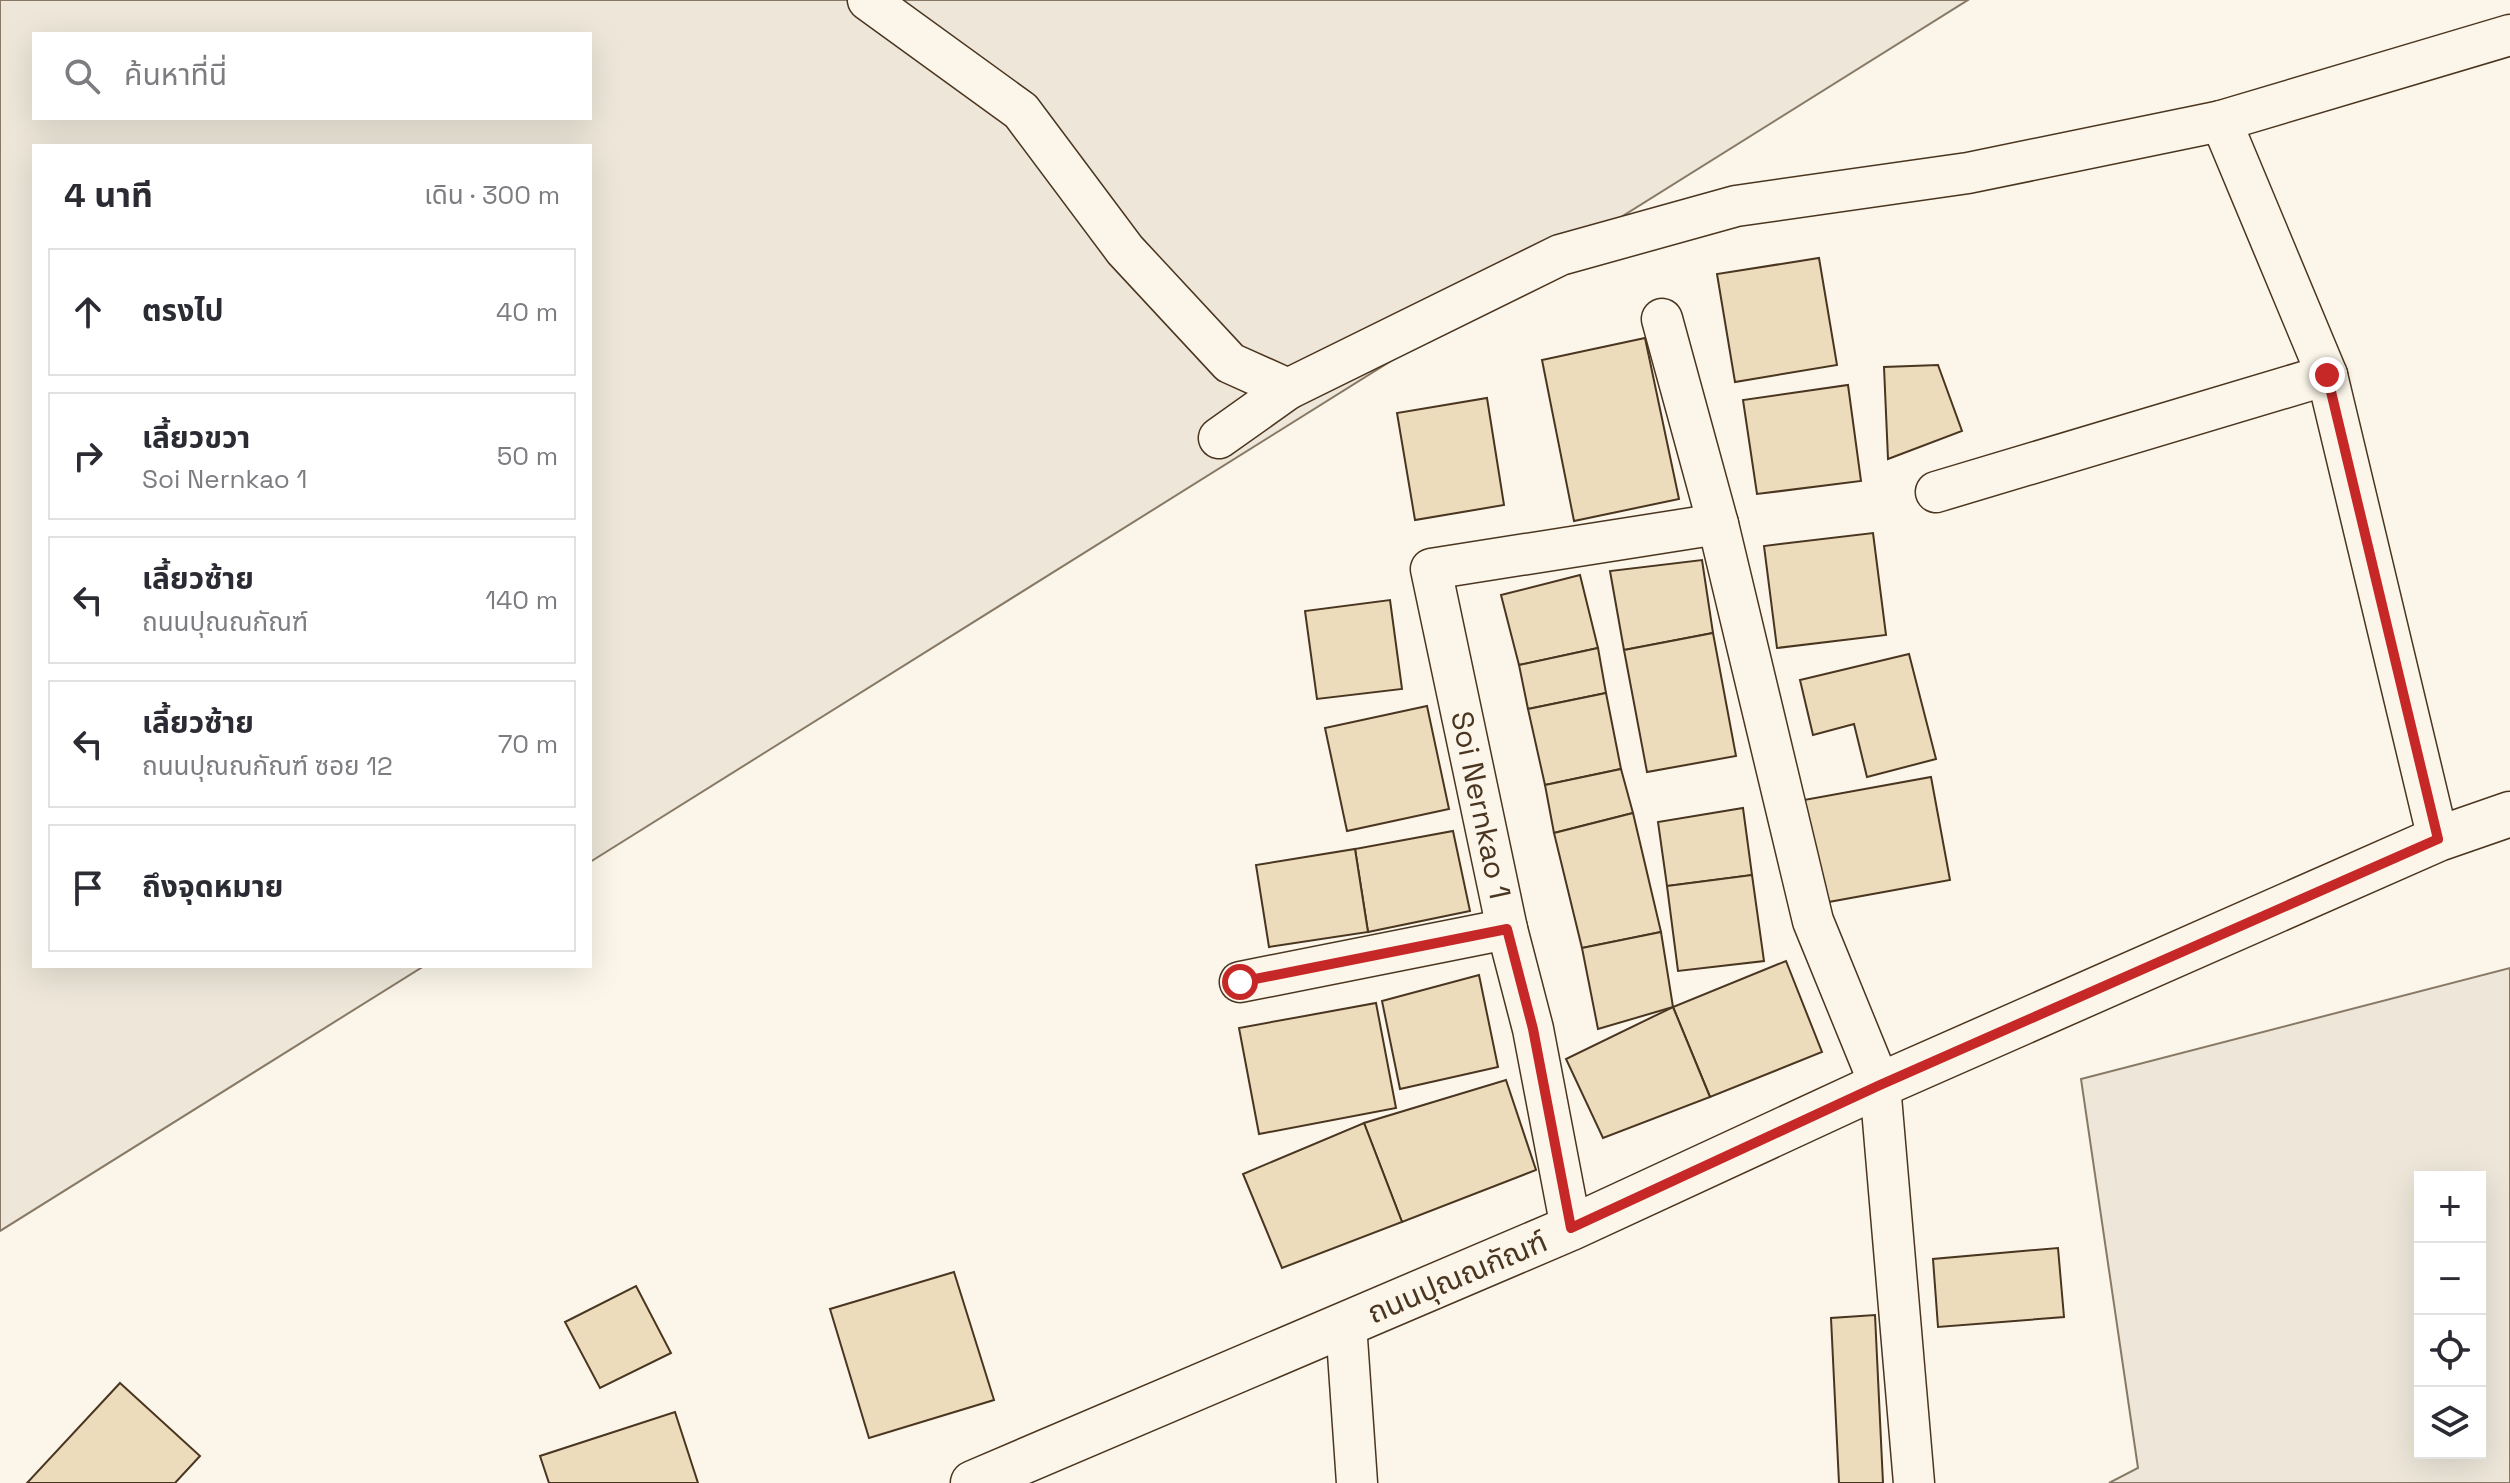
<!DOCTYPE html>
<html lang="th">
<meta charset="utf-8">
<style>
:root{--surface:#fff;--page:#f2f2f3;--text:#2b2b33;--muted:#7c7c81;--line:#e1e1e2}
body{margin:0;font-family:"Space Grotesk","Noto Sans Thai",sans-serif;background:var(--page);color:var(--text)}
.controls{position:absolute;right:24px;bottom:24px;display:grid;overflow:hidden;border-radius:0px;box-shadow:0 8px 32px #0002}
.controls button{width:72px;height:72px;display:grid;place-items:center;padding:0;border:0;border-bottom:2px solid var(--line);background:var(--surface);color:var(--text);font:40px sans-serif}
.stop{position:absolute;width:24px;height:24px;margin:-18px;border:6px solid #c62828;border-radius:50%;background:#fff}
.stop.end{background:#c62828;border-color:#fff;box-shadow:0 2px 8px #0008}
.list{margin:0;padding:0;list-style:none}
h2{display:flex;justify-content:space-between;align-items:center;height:104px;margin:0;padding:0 32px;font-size:34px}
h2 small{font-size:26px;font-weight:400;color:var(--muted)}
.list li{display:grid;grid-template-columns:52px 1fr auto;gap:24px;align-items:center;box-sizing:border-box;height:128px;margin:0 16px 16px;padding:0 16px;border:2px solid var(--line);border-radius:0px}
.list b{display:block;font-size:30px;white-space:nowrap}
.list p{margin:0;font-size:26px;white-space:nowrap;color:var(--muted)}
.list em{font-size:26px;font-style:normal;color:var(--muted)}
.icon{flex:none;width:44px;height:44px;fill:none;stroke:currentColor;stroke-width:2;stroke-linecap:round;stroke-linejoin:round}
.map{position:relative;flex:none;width:2510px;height:1483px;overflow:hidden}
.search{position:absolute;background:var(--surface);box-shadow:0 8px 32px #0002;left:32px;top:32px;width:560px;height:88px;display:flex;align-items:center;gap:20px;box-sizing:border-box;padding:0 28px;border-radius:0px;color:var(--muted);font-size:30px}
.panel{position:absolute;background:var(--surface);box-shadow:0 8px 32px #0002;left:32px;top:144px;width:560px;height:824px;border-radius:0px}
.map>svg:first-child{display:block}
</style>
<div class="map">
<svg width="2510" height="1483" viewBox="0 0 2510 1483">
<rect width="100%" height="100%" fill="#fbf6e9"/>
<!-- green -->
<g fill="#ede6d9" stroke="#887966" stroke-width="2" fill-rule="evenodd">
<path d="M0,0h1968l-1378,862v-716h-556v820h390l-424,265zM34,34h556v84h-556z"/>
<path d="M2510,968v515h-401l29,-15 -57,-389zM2420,1177h60v276h-60z"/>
</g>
<!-- building -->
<g fill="#ecdcbc" stroke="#4a3520" stroke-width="2">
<polygon points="1819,258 1837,365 1735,382 1717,274"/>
<polygon points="1645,338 1679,499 1574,521 1542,360"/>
<polygon points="1938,365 1962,431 1888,459 1884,367"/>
<polygon points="1848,385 1861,481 1757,494 1743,400"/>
<polygon points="1487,398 1504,505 1415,520 1397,413"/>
<polygon points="1873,533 1886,635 1777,648 1764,546"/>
<polygon points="1702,560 1713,633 1624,650 1610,571"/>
<polygon points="1580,575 1598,648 1519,665 1501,595"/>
<polygon points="1390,600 1402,689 1317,699 1305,611"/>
<polygon points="1713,633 1736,756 1647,772 1624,650"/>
<polygon points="1598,648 1606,693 1528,709 1519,665"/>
<polygon points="1909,654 1936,759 1867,777 1854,724 1813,735 1800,680"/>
<polygon points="1606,693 1621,769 1545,785 1528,709"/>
<polygon points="1427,706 1449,809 1347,831 1325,728"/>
<polygon points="1621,769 1633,813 1554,833 1545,785"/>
<polygon points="1931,777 1950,880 1823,903 1804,800"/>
<polygon points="1743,808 1752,875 1667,886 1658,822"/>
<polygon points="1633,813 1661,932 1582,948 1554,833"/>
<polygon points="1453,831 1470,911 1368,932 1355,849"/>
<polygon points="1355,849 1368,932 1269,947 1256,865"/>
<polygon points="1752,875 1764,961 1678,971 1667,886"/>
<polygon points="1661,932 1673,1007 1598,1029 1582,948"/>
<polygon points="1786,961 1822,1052 1710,1097 1673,1007"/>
<polygon points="1479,975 1498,1067 1400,1089 1382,1001"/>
<polygon points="1376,1003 1396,1108 1259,1134 1239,1028"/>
<polygon points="1673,1007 1710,1097 1603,1138 1566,1059"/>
<polygon points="1506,1080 1536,1170 1402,1222 1364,1123"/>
<polygon points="1364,1123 1402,1222 1282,1268 1243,1174"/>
<polygon points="2058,1248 2064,1317 1938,1327 1933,1259"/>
<polygon points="954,1272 994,1400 869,1438 830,1309"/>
<polygon points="636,1286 671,1353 600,1388 565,1322"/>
<polygon points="1875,1315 1883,1483 1839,1483 1831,1318"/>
<polygon points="120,1383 200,1456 175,1483 27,1483"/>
<polygon points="675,1412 698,1483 549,1483 540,1456"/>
</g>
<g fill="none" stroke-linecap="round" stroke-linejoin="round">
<!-- minor casing -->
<g stroke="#4a3520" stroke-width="43">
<g id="minor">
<polyline points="868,0 1021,111 1125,250 1230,363 1288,389"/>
<polyline points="1662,319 1718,524 1813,921 1880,1085 1914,1483"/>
<polyline points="1219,438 1288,389 1560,255 1736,206 1968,173 2221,121"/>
<polyline points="1936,492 2327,375"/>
<polyline points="2438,839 2327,375 2221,121 2510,35"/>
<polyline points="1240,982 1507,929"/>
<polyline points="1571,1228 1533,1029 1507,929 1431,569 1718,524"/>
<polyline points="1346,1324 1357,1483"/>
</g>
</g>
<!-- tertiary casing -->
<g stroke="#4a3520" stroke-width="47">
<polyline id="tertiary" points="973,1483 1571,1228 1880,1085 2438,839 2510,814"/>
</g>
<!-- minor -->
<use href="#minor" stroke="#fbf6e9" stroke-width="40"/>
<!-- tertiary -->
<use href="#tertiary" stroke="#fbf6e9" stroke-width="44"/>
</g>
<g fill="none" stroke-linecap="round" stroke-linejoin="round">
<!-- route -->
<polyline stroke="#c62828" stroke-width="10" points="1240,982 1507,929 1533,1029 1571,1228 1880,1085 2438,839 2327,375"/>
</g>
<g text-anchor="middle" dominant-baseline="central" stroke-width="6" stroke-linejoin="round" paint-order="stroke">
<!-- street labels -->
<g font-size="30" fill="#4a3520" stroke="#fbf6e9">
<text transform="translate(1481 805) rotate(78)">Soi Nernkao 1</text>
<text transform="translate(1457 1277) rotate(-23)">ถนนปุณณกัณฑ์</text>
</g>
</g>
</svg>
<div class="controls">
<button>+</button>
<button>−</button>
<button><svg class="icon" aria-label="locate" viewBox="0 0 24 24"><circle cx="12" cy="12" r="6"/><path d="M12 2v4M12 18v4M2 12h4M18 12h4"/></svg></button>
<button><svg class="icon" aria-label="layers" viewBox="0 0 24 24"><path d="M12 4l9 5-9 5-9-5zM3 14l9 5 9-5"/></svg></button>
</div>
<div class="stop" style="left:1240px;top:982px"></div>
<div class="stop end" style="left:2327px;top:375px"></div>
<div class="search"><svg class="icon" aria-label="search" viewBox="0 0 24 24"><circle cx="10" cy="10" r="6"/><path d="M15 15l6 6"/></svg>ค้นหาที่นี่</div>
<section class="panel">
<h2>4 นาที<small>เดิน · 300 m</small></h2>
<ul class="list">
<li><svg class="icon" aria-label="ahead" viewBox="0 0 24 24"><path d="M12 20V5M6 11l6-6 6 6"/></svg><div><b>ตรงไป</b></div><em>40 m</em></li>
<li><svg class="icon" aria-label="right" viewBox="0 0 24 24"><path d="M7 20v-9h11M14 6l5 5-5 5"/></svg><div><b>เลี้ยวขวา</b><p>Soi Nernkao 1</p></div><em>50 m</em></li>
<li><svg class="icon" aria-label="left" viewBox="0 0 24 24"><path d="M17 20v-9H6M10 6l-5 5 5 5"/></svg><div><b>เลี้ยวซ้าย</b><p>ถนนปุณณกัณฑ์</p></div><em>140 m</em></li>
<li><svg class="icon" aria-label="left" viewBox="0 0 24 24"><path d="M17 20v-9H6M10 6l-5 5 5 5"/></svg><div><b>เลี้ยวซ้าย</b><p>ถนนปุณณกัณฑ์ ซอย 12</p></div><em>70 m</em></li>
<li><svg class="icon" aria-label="arrive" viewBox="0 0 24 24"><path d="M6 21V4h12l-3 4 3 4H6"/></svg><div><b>ถึงจุดหมาย</b></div></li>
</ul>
</section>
</div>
